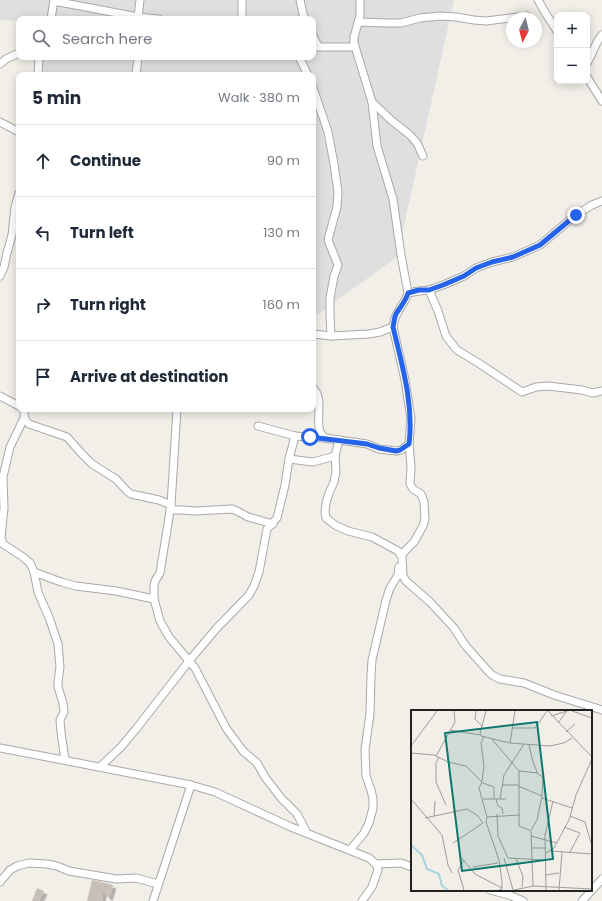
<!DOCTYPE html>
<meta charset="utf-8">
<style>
:root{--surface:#fff;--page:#f6f6f7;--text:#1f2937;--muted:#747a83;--line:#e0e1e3}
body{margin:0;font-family:Poppins,sans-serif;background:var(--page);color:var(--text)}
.controls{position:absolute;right:12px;top:12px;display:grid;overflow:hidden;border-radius:8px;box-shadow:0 2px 10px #0003}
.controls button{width:36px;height:36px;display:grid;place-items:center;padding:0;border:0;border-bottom:1px solid var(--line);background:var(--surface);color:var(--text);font:20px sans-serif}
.compass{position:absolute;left:506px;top:12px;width:36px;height:36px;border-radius:50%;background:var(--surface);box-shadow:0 2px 10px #0003;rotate:187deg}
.stop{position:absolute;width:12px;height:12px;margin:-9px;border:3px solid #2563eb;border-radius:50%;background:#fff}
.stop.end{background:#2563eb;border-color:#fff;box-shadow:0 1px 4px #0008}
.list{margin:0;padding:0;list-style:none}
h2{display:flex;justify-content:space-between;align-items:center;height:52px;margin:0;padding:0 16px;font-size:17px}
h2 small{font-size:13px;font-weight:400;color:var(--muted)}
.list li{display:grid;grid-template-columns:26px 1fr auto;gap:12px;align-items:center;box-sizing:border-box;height:72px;padding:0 16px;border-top:1px solid var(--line)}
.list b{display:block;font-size:15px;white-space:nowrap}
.list em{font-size:13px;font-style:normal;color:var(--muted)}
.icon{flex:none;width:22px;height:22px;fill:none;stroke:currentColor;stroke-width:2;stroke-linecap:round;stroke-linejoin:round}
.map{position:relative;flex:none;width:602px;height:901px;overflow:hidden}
.search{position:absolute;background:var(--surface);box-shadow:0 2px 10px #0003;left:16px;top:16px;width:300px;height:44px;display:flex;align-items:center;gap:10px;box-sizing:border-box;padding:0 14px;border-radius:8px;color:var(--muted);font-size:15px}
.panel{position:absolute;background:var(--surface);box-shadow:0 2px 10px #0003;left:16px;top:72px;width:300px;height:340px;border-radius:8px}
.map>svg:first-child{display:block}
</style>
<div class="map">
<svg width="602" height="901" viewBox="0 0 602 901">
<defs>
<filter id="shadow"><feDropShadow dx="3.5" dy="3.5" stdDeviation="0" flood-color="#0004"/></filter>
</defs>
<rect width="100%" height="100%" fill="#f2efe9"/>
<!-- residential -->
<polygon fill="#e0dfdf" points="0,0 454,0 397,257 313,318 313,75 40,75 40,57 313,57 313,19 19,19 19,21 0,20"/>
<!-- building -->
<g fill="#c7bfb8" filter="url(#shadow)">
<polygon points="92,880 102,882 113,885 109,898 103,892 102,901 87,901"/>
<polygon points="37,888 44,891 39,901 32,901"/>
</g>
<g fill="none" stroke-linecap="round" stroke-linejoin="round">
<!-- minor casing -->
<g stroke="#a9a9a9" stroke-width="9">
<g id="minor">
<polyline points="300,0 303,14 305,19"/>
<path d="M360,0v16l-6,21v6l18,59 5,44 16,53 8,56 7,38c-2,8 -8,14 -11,21 -3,4 -3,9 -4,13l12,53 6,39 -2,25 2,23 -1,17 3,5 8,5 3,8 1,17 -2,7 -9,16 -13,13"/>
<polyline points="538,0 546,14 557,31"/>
<polyline points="54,1 138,17 159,19"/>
<polyline points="51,19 54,0"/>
<polyline points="138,19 138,17 140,0"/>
<polyline points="242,19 242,0"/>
<polyline points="358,22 388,23 401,23 420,18 440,16 456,17 474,20 486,21 527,16"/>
<polyline points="313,36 318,46"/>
<polyline points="313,47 355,47"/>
<polyline points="299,57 308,75"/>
<path d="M587,63c6,-9 8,-21 15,-28"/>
<polyline points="0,64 6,59 19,53"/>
<polyline points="38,75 39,57"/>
<polyline points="136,75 138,57"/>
<polyline points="587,77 602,101"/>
<polyline points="313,88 328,132 334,164 338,192 337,207 329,236 328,240 338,265 337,268 334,276 330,298 330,315 331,336"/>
<polyline points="372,102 391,120 410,135 417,143 423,156"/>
<polyline points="0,122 19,132"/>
<polyline points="0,276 4,267 7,253 12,235 15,207 19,193"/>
<polyline points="429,290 438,311 446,336 457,350 480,364 522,392 536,387 548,386 582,390 593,393 602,391"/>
<polyline points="408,293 419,291 429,290 443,285 464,276 476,268 492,262 513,257 540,245 576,215 592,205 602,201"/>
<polyline points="313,334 331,336 369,334 380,332 393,327"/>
<path d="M313,388c10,10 4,26 6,39 0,5 3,8 6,11"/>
<polyline points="0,396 19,406"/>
<path d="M24,409c0,7 0,11 5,15l38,13 15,17 10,10 24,15 11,12 4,3 28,6 12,5"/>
<polyline points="177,409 171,505 160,573 155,581 154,586 154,599 160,621 169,637 195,668 226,728 243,751 257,763 265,777 281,798 297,814 307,833"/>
<polyline points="24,418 10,447 3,477 4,508 1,538 3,544 23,557 30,563 34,572 38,592 50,620 58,644 60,667 58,682 58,687 63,703 64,712 60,720 61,732 65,760"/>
<polyline points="258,426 295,436 325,438 367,444 379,449 396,451 401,450 409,444"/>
<polyline points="339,440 335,456 336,472 334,482 329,493 326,503 325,512 326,518 335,525 348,531 372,537 398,551 402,557 403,576 406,581 430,602 454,628 465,645 488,671 492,675 500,679 524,683 554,695 602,710"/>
<polyline points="289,459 313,462 335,456"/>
<polyline points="170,510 182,510 196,511 232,509 237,511 248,517 273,524"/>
<polyline points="34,572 61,582 76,586 116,591 154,599"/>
<polyline points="0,748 68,761 191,785 215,792 291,827 369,858 376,864 378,870 372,887 362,901"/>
<polyline points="100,767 121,747 136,729 189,661 216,629 249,595 254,586 259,572 267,529 277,518 285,485 289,459 295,436"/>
<polyline points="350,850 364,833 369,823 373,808 373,799 371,790 366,776 365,749 370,714 371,675 372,660 386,600 390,588 398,575 399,567"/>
<polyline points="376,864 401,863 412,867"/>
<polyline points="0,882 10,870 17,866 29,863 47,864 57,866 69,871 116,879 136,878 158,884"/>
<polyline points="490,890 509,895 523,901"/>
<polyline points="153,901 191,785"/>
<polyline points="582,901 602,879"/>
</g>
</g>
<!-- minor -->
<use href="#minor" stroke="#fff" stroke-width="7"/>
</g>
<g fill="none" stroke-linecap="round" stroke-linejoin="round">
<!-- route -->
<path stroke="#2563eb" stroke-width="5" d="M310,437l57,7 12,4 17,3 4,-1 9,-6c5,-39 -7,-79 -16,-117 1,-4 1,-9 3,-13 4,-7 10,-13 12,-21l11,-3h10l14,-5 21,-9 12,-8 16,-6 21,-5 27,-12 36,-30"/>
</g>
<!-- overview -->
<g transform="translate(411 710)">
<rect width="181" height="181" fill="#f2efe9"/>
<path fill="none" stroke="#aad3df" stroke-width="2" d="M0,135l11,10 5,14 12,5 3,12 6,4"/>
<path fill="none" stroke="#9f9d99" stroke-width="1" d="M65,1l-1,8 8,8M75,1l-6,22 1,3 29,7 40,3 14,-3 8,-5M137,1l44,46M161,1l20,7M140,6l16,-5M147,13l9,-12M102,18h22l12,-17M39,20l30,5M155,22l9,-8M80,28l28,33v55l12,5 2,55 59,3M99,33l5,-32M118,35l4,17 5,12 5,3 -1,19M0,36l26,-35M0,43l23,2 14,7 18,4 17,17 11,4v12M25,46l19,-34 -1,-11M28,47l-3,6v19l10,23M108,61l19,2M71,71l2,-15 -3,-23 3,-7M71,72l-3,6 8,29 -1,5 13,38 3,22v7l-3,1M91,75h16M107,76l24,10 -5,24 -6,10M131,88l30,10M0,89l31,36 6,30 4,8M72,89h23M85,89l2,7 4,2 1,6M89,89l4,-24 20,-31M86,104l1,22 10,22 37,2M23,106l1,-15M159,106l15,6 7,24M76,107l33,-2M14,108l42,-9 10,6 6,8M153,117l16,6 -10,19M120,126l26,7M42,133l30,-20M120,138h15M140,141l41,3M135,143l8,-5 15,-28 7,-25 16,-36M48,145l16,19 27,14M93,148l9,32M105,149l7,17 -1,11M53,150l-6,10 6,20M62,157l25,-4M134,165l14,-2M103,180l19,-4M135,180l-1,-55 8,-34M148,180l3,-38"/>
<path fill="#0f766e" fill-opacity="0.15" stroke="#0f766e" stroke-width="2" d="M126,12l16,137 -91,12 -17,-138z"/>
<rect width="181" height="181" fill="none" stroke="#222" stroke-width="2"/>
</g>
</svg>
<div class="controls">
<button>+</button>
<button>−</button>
</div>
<svg class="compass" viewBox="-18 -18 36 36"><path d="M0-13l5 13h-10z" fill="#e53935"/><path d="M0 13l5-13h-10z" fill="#747a83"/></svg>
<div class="stop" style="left:310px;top:437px"></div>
<div class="stop end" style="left:576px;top:215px"></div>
<div class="search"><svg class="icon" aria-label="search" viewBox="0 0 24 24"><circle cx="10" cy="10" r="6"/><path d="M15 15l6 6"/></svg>Search here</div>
<section class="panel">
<h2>5 min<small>Walk · 380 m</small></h2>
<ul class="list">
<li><svg class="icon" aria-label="ahead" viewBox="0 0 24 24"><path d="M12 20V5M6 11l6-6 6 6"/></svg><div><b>Continue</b></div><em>90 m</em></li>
<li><svg class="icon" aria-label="left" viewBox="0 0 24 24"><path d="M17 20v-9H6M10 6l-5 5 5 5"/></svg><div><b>Turn left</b></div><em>130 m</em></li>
<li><svg class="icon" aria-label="right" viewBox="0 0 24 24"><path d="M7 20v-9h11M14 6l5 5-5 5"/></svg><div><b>Turn right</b></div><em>160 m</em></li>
<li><svg class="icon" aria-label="arrive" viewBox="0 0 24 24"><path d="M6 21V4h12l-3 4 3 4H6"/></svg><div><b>Arrive at destination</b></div></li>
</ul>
</section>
</div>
